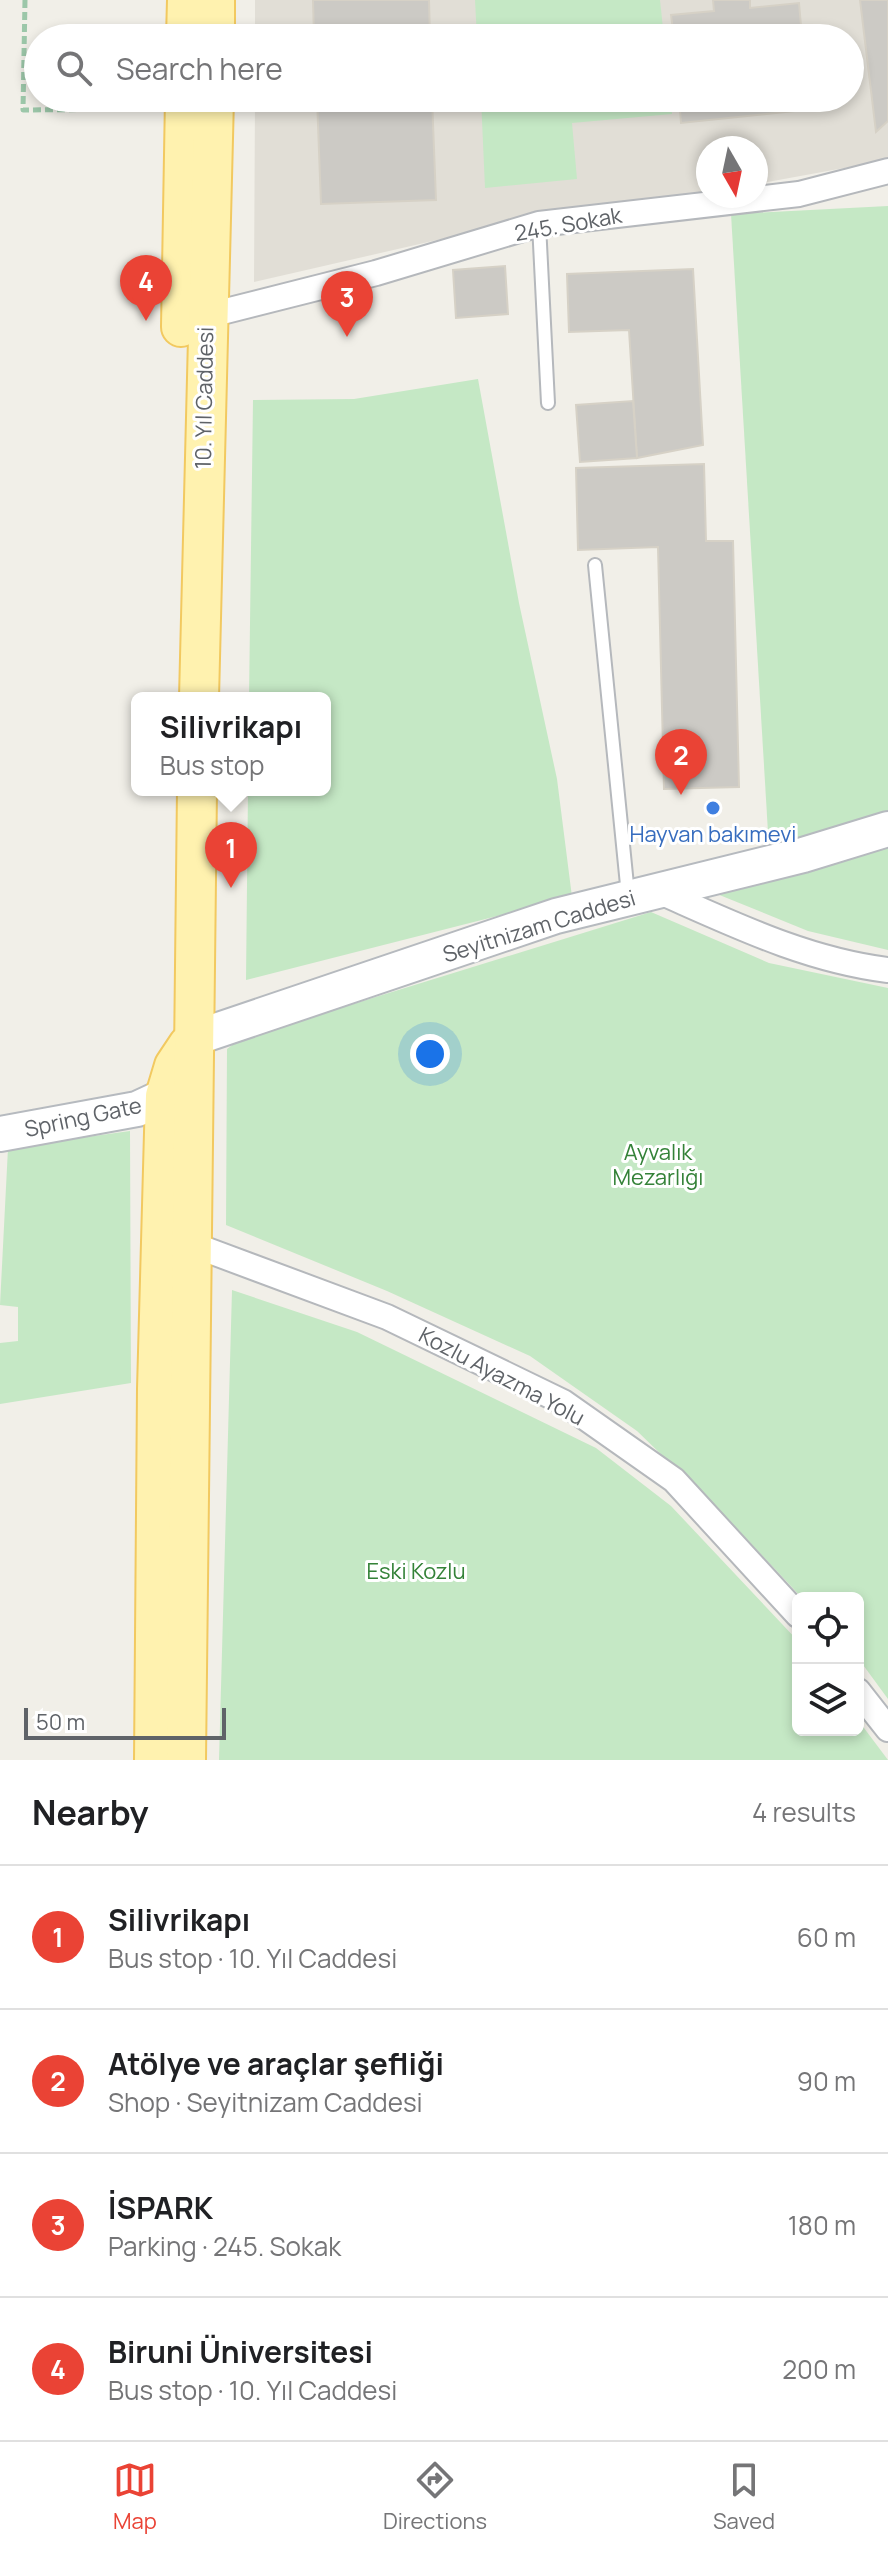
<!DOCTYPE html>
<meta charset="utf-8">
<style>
:root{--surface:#fff;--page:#f2f2f2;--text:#202124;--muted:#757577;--line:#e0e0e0;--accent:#ea4335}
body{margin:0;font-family:Manrope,sans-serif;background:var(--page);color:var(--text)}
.controls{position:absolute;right:24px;bottom:24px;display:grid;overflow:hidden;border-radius:12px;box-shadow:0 4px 12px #0003}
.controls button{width:72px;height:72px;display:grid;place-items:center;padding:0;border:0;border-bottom:2px solid var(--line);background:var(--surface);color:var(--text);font:40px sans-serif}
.compass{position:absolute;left:696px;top:136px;width:72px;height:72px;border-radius:50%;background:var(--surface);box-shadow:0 4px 12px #0003;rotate:171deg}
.scale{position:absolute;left:24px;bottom:20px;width:202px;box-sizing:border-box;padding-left:8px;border:4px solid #5f6368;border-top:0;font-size:22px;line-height:28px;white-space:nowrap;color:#5f6368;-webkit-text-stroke:6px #fff;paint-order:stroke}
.you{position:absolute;left:430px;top:1054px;width:28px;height:28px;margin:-20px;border:6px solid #fff;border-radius:50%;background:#1a73e8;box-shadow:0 0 0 12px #1a73e833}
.badge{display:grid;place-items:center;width:52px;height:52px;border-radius:50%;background:var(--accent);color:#fff;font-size:26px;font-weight:700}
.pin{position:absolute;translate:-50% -66px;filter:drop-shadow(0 2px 4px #0008)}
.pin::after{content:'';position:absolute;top:42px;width:28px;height:24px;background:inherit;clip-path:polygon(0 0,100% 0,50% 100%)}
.popup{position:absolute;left:131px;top:692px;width:200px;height:104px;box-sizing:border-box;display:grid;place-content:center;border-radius:12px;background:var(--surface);filter:drop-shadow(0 2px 6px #0005);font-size:26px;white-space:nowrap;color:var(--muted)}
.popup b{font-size:30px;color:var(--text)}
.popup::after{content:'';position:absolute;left:50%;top:100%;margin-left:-16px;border:16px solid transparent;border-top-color:var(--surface)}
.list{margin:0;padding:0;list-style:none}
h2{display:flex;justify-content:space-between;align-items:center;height:104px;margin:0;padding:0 32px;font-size:34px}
h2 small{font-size:26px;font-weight:400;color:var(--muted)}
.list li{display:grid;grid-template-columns:52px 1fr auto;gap:24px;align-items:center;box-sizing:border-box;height:144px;padding:0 32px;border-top:2px solid var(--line)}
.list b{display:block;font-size:30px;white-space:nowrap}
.list p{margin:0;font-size:26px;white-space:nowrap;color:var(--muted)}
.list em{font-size:26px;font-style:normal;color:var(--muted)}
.icon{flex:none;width:44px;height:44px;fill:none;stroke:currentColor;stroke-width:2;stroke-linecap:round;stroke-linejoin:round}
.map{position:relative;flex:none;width:888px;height:1760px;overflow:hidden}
.search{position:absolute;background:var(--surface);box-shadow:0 4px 12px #0003;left:24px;right:24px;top:24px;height:88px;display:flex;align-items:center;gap:20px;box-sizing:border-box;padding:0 28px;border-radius:44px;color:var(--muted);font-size:30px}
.sheet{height:680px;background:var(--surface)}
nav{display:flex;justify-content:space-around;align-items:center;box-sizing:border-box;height:112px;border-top:2px solid var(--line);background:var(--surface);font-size:22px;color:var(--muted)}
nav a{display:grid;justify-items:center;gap:4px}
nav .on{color:var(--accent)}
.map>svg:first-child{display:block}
</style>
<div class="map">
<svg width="888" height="1760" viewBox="0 0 888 1760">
<rect width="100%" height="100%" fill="#f1efe8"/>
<!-- education -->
<polygon fill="#e1ded6" points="255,0 888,0 888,160 756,184 756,148 708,148 708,191 546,215 254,282 255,98 850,98 850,38 255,38"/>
<!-- green -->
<g fill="#c5e8c5">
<polygon points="475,0 660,0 664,38 477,38"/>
<polygon points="481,98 671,98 672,114 572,123 577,179 485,188"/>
<polygon points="888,206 888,813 769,849 731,214"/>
<polygon points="478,379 519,603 557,779 572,897 246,980 248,790 325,790 325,698 249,698 253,400 354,399"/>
<polygon points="888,845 888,950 808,931 717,894"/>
<polygon points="651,912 769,963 888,988 888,1699 858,1658 858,1598 802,1598 728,1519 637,1431 530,1356 387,1291 226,1225 227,1049 240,1039"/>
<polygon points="130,1131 131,1383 0,1404 0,1343 18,1341 18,1307 0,1305 8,1148"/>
<polygon points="232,1290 357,1332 596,1448 671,1506 798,1641 798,1730 858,1730 858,1720 888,1760 219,1760"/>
</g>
<!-- building -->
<g fill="#cccac5" stroke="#d6d1c6" stroke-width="2">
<polygon points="313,0 429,0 430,38 314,38"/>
<polygon points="713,0 750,0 750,8 799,3 802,37 674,38 671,15 714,11"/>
<polygon points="860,0 888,0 888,121 876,132"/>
<polygon points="317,98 432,98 436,200 321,204"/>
<polygon points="679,98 793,98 794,111 681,123"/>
<polygon points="505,266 508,314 456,318 453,270"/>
<polygon points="693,269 703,445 637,458 629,330 569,332 567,274"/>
<polygon points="633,401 637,458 580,462 576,405"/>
<polygon points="704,464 706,541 733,541 739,787 664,789 658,547 578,550 576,468"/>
</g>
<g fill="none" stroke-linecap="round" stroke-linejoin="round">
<!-- lane casing -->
<g stroke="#b5b8bc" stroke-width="16">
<g id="lane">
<polyline points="539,224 548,403"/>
<polyline points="595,565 628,895"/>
</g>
</g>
<!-- street casing -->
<g stroke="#b5b8bc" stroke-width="28">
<g id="street">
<polyline points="206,316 376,273 539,224 799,194 888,171"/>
<path d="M658,891c75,33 148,69 230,79"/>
<polyline points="191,1244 387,1317 563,1402 674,1480 798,1615"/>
<polyline points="858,1691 888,1729"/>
</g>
</g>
<!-- secondary casing -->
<g stroke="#b6babf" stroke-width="38">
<g id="secondary">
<polyline points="195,1038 556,916 803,855 888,829"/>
<polyline points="0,1134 137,1109 165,1096"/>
</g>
</g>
<!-- primary casing -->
<g stroke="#f2c960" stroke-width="42">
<g id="primary">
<polyline points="186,38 187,0"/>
<polyline points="215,38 215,0"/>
<polyline points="181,327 185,98"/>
<polyline points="199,698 214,98"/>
<polyline points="154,1760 157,1389 165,1096 174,1066 188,1045"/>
<polyline points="186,1760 197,790"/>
</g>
</g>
<!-- path -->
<polyline stroke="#9cc7a9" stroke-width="5" stroke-dasharray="8 4" stroke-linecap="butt" points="25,0 23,110 156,109"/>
<!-- lane -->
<use href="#lane" stroke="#fff" stroke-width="12"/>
<!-- street -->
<use href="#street" stroke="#fff" stroke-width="24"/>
<!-- secondary -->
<use href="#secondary" stroke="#fff" stroke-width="34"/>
<!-- primary -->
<use href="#primary" stroke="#fff2af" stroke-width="38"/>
</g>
<!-- markers -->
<circle fill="#3f7fe0" stroke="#fff" stroke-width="3" cx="713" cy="808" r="8"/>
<g text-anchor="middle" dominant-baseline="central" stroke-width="6" stroke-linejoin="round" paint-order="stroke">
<!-- street labels -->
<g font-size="22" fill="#5f6368" stroke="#fff">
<text transform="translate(568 224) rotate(-10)">245. Sokak</text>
<text transform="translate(204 398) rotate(-89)">10. Yıl Caddesi</text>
<text transform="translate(539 926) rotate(-17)">Seyitnizam Caddesi</text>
<text transform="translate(83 1117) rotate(-12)">Spring Gate</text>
<text transform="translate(502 1376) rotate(28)">Kozlu Ayazma Yolu</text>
</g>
<!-- shop labels -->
<g font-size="22" fill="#366cbe" stroke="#fff">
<text x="713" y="834">Hayvan bakımevi</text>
</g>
<!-- park labels -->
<g font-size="22" fill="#348238" stroke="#fff">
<text x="658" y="1152">Ayvalık<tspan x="658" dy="25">Mezarlığı</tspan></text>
<text x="416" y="1571">Eski Kozlu</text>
</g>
</g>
</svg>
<div class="controls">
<button><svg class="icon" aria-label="locate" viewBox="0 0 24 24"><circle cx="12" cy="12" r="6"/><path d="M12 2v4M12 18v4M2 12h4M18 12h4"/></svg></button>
<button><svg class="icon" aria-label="layers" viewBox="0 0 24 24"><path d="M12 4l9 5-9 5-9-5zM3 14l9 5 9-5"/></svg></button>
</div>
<svg class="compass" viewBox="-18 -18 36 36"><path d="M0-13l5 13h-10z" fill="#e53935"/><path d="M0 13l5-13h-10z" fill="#757577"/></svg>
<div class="scale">50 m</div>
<div class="you"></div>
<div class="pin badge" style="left:231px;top:888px">1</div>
<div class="popup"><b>Silivrikapı</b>Bus stop</div>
<div class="pin badge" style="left:681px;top:795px">2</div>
<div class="pin badge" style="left:347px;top:337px">3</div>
<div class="pin badge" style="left:146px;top:321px">4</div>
<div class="search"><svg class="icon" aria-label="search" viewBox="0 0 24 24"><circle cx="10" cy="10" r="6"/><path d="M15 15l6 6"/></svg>Search here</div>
</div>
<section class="sheet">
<h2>Nearby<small>4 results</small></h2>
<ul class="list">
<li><span class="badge">1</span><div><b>Silivrikapı</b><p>Bus stop · 10. Yıl Caddesi</p></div><em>60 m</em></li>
<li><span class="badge">2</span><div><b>Atölye ve araçlar şefliği</b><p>Shop · Seyitnizam Caddesi</p></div><em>90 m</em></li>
<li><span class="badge">3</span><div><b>İSPARK</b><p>Parking · 245. Sokak</p></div><em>180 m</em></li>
<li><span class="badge">4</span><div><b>Biruni Üniversitesi</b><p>Bus stop · 10. Yıl Caddesi</p></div><em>200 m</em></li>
</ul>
</section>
<nav>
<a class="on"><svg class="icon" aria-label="map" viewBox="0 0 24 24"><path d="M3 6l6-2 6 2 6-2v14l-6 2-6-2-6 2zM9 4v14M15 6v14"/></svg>Map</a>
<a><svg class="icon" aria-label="directions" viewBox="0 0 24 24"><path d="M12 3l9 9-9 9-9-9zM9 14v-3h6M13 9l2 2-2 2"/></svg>Directions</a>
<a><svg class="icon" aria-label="saved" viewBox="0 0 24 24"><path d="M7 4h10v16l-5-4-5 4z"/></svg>Saved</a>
</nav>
